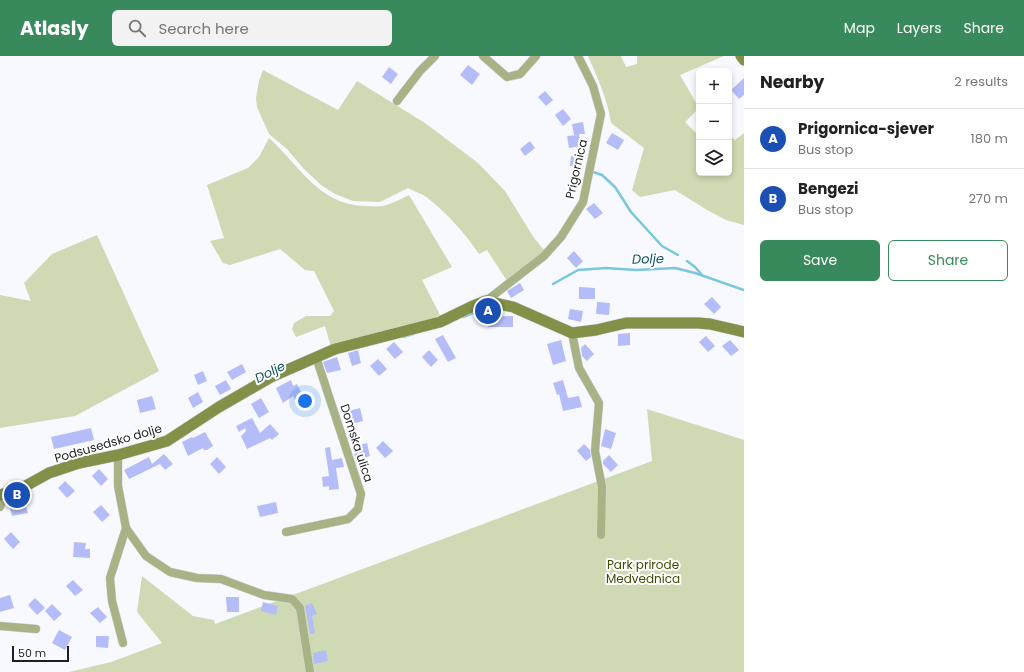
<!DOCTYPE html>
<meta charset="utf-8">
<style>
:root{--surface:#fff;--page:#f2f2f2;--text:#222;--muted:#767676;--line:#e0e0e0;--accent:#388a5c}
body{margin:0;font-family:Poppins,sans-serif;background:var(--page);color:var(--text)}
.controls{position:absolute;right:12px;top:12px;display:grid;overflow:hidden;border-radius:6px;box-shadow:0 2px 6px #0003}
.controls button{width:36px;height:36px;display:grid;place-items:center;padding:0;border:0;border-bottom:1px solid var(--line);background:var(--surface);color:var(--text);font:20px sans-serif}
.scale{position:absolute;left:12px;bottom:10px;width:57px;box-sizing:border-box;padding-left:4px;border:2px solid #1e1f22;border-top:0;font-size:11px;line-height:14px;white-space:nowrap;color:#1e1f22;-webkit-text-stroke:3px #fff;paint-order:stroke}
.you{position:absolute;left:305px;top:345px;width:14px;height:14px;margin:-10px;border:3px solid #fff;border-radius:50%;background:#1a73e8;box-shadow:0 0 0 6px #1a73e833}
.badge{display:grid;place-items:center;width:26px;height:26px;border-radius:50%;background:var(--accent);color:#fff;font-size:13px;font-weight:700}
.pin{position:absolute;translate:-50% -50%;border:2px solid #fff;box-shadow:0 1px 4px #0006}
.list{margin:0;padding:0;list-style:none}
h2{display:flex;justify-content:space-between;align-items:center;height:52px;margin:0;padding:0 16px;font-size:17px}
h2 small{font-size:13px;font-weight:400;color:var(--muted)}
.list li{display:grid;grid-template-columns:26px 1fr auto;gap:12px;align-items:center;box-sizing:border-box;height:60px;padding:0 16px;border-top:1px solid var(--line)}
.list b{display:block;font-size:15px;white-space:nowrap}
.list p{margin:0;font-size:13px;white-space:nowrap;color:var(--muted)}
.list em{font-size:13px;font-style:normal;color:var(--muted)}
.actions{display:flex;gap:8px;padding:12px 16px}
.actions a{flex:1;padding:9px 0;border:1px solid var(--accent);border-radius:6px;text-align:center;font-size:14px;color:var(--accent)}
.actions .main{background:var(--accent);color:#fff}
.icon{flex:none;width:22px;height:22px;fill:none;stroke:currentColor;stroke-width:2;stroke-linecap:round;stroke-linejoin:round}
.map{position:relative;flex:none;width:744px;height:616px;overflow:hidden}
header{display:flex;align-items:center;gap:24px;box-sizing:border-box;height:56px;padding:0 20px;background:var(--accent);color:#fff}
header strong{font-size:19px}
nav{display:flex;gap:22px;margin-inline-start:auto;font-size:14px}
.search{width:280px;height:36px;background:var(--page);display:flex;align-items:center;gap:10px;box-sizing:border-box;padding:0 14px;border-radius:6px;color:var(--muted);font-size:15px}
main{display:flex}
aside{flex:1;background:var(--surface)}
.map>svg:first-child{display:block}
</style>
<header>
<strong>Atlasly</strong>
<div class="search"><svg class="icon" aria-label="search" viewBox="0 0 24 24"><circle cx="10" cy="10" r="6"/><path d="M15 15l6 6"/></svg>Search here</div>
<nav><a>Map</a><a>Layers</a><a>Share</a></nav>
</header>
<main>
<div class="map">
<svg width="744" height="616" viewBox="0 0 744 616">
<rect width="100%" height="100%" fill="#f8f9ff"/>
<!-- green -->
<g fill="#cfd9b3">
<path d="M588,0h33l5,11 11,-3v-8h87l-44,19 19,33 -14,14 14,14v37h30v-38l6,5 9,-7v92l-18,-5 -19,-10 -32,-20 -35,7 -8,-7 12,-42 -33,-25c-3,-23 -14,-46 -23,-67z"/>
<path d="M263,14l75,40 19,-29 68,42 53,40 27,28 29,47 11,13 -38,30 -20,-31 -8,4c-14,-21 -33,-42 -54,-58 -5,-3 -12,-5 -17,-8l-28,14 -27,-1 -18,-7 -14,-9 -18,-17 -16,-19 -18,-15 -12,-27 -1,-9 3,-17z"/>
<path d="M269,82c31,28 49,66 95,68 6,0 13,1 19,0 8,-2 18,-7 26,-11l43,72 -30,13 18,35 -8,4 -101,28 -6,-21 -29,11 -4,-8 2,-6 12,-7h24l4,-5 -20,-40 -9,-1 -25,-21 -50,16 -7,-2 -13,-22 14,-3 -17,-53 41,-17 11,-11z"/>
<polygon points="97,179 159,315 75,360 0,372 0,239 31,245 24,227 52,198"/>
<polygon points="647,353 744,384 744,616 69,616 111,606 162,587 137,556 142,520 193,560 214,564 215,568 652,405"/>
</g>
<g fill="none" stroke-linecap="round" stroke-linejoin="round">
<!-- stream -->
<g stroke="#78c7dd" stroke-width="2.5">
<polyline points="593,116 602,119 615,131 631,156 662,190 678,199"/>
<polyline points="687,205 695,211 702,219"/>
<polyline points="553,228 578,214 606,212 636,214 675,212 695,217 744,234"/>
<polyline points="463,261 473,257"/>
<polyline points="403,281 413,278"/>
</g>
</g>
<!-- building -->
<g fill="#b4bdf8">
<polygon points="468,9 480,18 472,29 460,19"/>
<polygon points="389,11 398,18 391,28 382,21"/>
<polygon points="744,22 744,39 739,43 731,34"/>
<polygon points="545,35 553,44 546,50 538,41"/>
<polygon points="563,53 571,63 563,70 555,59"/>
<polygon points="583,66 585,78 579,78 581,90 569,92 567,80 577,79 574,79 572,68"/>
<polygon points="612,77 624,84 618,94 606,87"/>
<polygon points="530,85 535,92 525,100 520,93"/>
<polygon points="571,100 583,101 582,111 570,110"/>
<polygon points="594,147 603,157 595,163 586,153"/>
<polygon points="574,195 583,205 576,212 567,202"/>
<polygon points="520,227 524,234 511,242 507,235"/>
<polygon points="579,231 595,232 595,243 579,243"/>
<polygon points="712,241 721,251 714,258 704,248"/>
<polygon points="597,246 610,247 609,259 596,258"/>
<polygon points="570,253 583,255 581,266 568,263"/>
<polygon points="513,260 513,271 488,271 488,268 484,268 484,261"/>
<polygon points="630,277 630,289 618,290 618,278"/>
<polygon points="443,279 456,302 448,306 435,283"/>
<polygon points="706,280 715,290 708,296 699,286"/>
<polygon points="561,284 566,305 553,309 547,288"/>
<polygon points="730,284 739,294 731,300 722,290"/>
<polygon points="394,286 403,296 395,303 386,293"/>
<polygon points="585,288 594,298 587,305 582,300 581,292"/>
<polygon points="358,294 361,307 352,310 348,297"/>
<polygon points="429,294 438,304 431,311 422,301"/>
<polygon points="337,301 341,314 327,317 323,306"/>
<polygon points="378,303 387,313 379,320 370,310"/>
<polygon points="242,308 246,316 232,324 227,316"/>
<polygon points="203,315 207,325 198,329 194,319"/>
<polygon points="226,324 231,333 220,339 215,330"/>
<polygon points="291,324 293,330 297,328 303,340 295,344 293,340 283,347 276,332"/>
<polygon points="563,324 568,342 579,340 582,351 563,355 559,338 557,339 553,327"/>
<polygon points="198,336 203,346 193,352 188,342"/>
<polygon points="152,340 156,353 140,357 137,344"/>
<polygon points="261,342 269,356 259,362 251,348"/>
<polygon points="360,352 363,365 348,369 345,356"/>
<polygon points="252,362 260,377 270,368 279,378 272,384 270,382 247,393 241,380 246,375 245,372 239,376 236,370"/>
<polygon points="91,372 94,384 54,393 51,381"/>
<polygon points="605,373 616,377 611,393 601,390"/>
<polygon points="205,376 213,390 207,394 204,394 203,392 188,400 182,386 192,381 193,382"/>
<polygon points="383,385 393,395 385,402 376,392"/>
<polygon points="367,387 370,400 356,404 352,391"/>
<polygon points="584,388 590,394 591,401 586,405 577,395"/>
<polygon points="330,391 332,404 342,402 344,411 336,412 339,433 329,434 329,430 323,431 322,421 329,420 325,392"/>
<polygon points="164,398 173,408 165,414 160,408 129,423 124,414 149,401 152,408"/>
<polygon points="609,399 618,409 611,416 603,408 603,405"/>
<polygon points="217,401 226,411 219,418 210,408"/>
<polygon points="99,413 108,423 101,430 92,420"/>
<polygon points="65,425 75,435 67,442 58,432"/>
<polygon points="24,444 28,457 12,460 9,448"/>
<polygon points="276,446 278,457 260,461 257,450"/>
<polygon points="101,449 110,459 102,466 93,456"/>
<polygon points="11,476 20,486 13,493 4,483"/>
<polygon points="74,486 86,487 85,493 90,493 90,502 73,501"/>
<polygon points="73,524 83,534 75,540 66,530"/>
<polygon points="10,539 14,552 0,556 0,542"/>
<polygon points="226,541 239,541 239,556 227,556"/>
<polygon points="35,542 45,552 37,559 28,549"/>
<polygon points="263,546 278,550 276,559 261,555"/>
<polygon points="312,547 317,558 312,560 315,577 310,578 305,550"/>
<polygon points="52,548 62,558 54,565 45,555"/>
<polygon points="98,551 107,561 100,567 90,557"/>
<polygon points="59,574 72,581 65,594 52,587"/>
<polygon points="96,580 109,580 108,592 96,591"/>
<polygon points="326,594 328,605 314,608 313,597"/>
</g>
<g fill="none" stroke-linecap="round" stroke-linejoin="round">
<!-- street casing -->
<g stroke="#d5d6dc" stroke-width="9">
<g id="street">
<polyline points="483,0 507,21 520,18 536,0"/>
<polyline points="397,45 420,15 435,0"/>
<polyline points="486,245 544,200 561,181 583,146 601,58 593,30 578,0"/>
<polyline points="572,277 579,312 599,347 595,395 602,431 601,479"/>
<polyline points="118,399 118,430 126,472 146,500 170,516 197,522 221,523 264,539 292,543 300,552 310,616"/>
<polyline points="0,451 3,439"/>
<polyline points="286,476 348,463 358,453 361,438 316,301"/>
<polyline points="0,570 36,573"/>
<polyline points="123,587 112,545 110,522 126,472"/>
</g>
</g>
<!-- secondary casing -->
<g stroke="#d5d6dc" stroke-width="12">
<g id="secondary">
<polyline points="741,0 744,4"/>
<polyline points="0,439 20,433 49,417 79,407 118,399 167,385 219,351 271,321 335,293 440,266 473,250 486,245 513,251 572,277 596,274 626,267 698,267 710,268 744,276"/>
</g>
</g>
<!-- street -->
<use href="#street" stroke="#a8b385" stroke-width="8"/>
<!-- secondary -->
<use href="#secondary" stroke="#829048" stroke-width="11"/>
</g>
<g text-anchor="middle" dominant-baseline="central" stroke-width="4" stroke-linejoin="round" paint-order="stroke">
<!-- street labels -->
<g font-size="12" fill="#1e1f22" stroke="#fff">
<text transform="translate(576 113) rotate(-77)">Prigornica</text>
<text transform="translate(108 387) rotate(-16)">Podsusedsko dolje</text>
<text transform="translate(357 387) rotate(72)">Domska ulica</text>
</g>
<!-- park labels -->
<g font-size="12" fill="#3f4a00" stroke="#fff">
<text x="643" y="508">Park prirode<tspan x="643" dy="14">Medvednica</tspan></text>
</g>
<!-- water labels -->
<g font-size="13" font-style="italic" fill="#0b5160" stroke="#fff">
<text transform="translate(648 203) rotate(-1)">Dolje</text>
<text transform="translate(270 316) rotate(-27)">Dolje</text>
</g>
</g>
</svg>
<div class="controls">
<button>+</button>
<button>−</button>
<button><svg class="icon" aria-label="layers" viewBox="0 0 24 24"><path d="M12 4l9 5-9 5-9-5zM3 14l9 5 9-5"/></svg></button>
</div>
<div class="scale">50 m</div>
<div class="you"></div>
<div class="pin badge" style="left:488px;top:255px;background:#1a4fb4">A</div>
<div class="pin badge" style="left:17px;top:439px;background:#1a4fb4">B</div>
</div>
<aside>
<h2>Nearby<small>2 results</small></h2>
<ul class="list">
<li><span class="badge" style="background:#1a4fb4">A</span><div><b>Prigornica-sjever</b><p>Bus stop</p></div><em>180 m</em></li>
<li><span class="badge" style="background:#1a4fb4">B</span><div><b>Bengezi</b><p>Bus stop</p></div><em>270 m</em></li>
</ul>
<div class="actions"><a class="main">Save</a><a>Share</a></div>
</aside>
</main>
